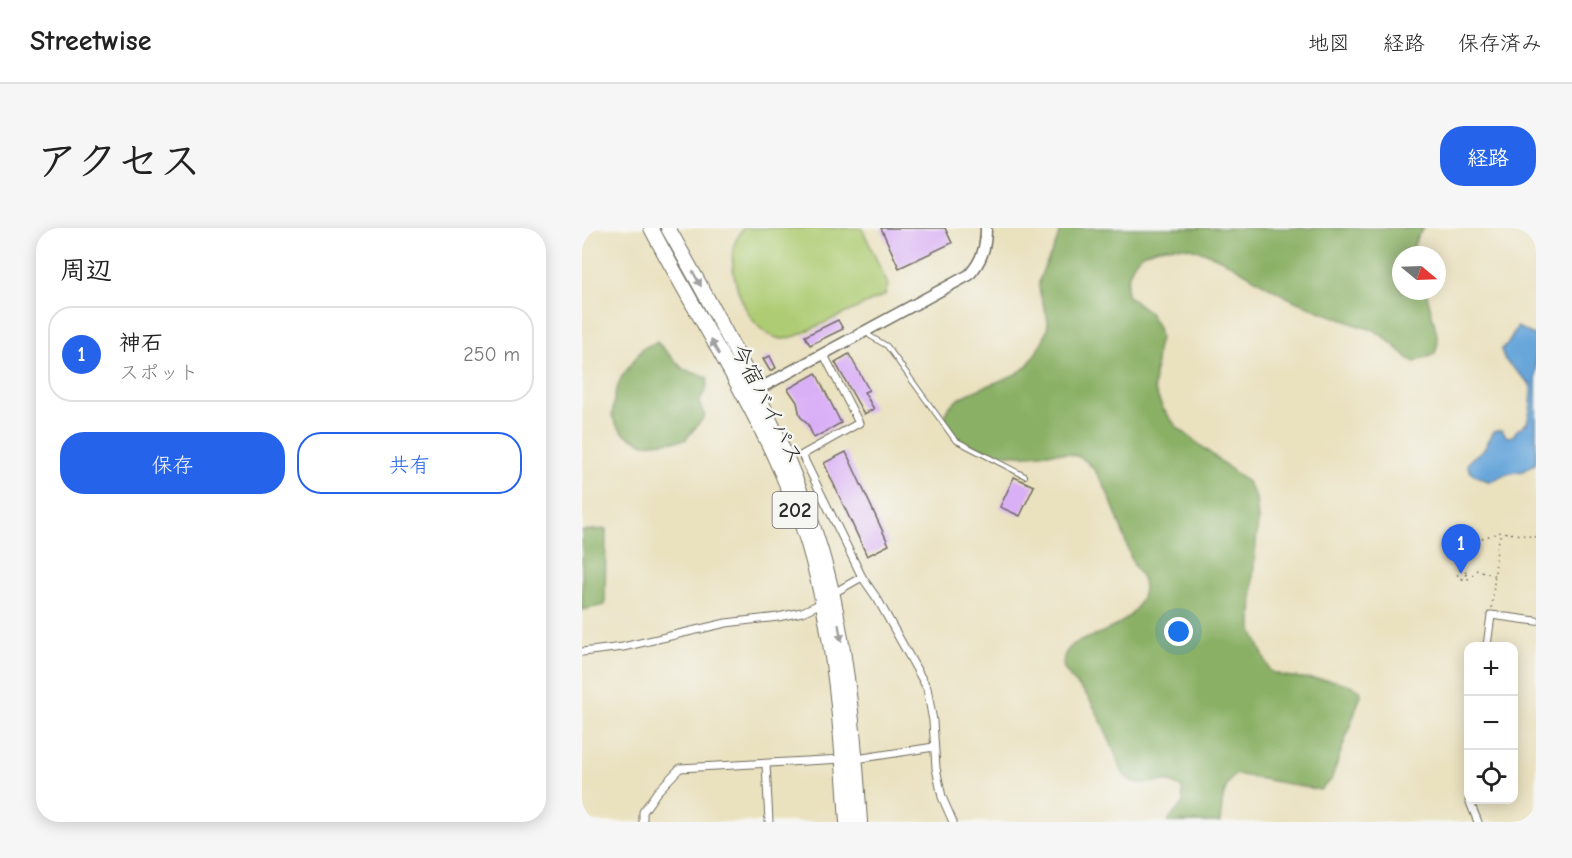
<!DOCTYPE html>
<html lang="ja">
<meta charset="utf-8">
<style>
:root{--surface:#fff;--page:#f6f6f6;--text:#222;--muted:#767676;--line:#e0e0e0;--accent:#2563eb}
body{margin:0;font-family:"Comic Neue","Klee One",sans-serif;background:var(--page);color:var(--text)}
.controls{position:absolute;right:18px;bottom:18px;display:grid;overflow:hidden;border-radius:12px;box-shadow:0 3px 15px #0003}
.controls button{width:54px;height:54px;display:grid;place-items:center;padding:0;border:0;border-bottom:2px solid var(--line);background:var(--surface);color:var(--text);font:30px sans-serif}
.compass{position:absolute;left:810px;top:18px;width:54px;height:54px;border-radius:50%;background:var(--surface);box-shadow:0 3px 15px #0003;rotate:109deg}
.you{position:absolute;left:597px;top:404px;width:21px;height:21px;margin:-15px;border:4px solid #fff;border-radius:50%;background:#1a73e8;box-shadow:0 0 0 9px #1a73e833}
.badge{display:grid;place-items:center;width:39px;height:39px;border-radius:50%;background:var(--accent);color:#fff;font-size:20px;font-weight:700}
.pin{position:absolute;translate:-50% -50px;filter:drop-shadow(0 2px 3px #0008)}
.pin::after{content:'';position:absolute;top:32px;width:21px;height:18px;background:inherit;clip-path:polygon(0 0,100% 0,50% 100%)}
.list{margin:0;padding:0;list-style:none}
h2{display:flex;justify-content:space-between;align-items:center;height:78px;margin:0;padding:0 24px;font-size:26px}
h2 small{font-size:20px;font-weight:400;color:var(--muted)}
.list li{display:grid;grid-template-columns:39px 1fr auto;gap:18px;align-items:center;box-sizing:border-box;height:96px;margin:0 12px 12px;padding:0 12px;border:2px solid var(--line);border-radius:24px}
.list b{display:block;font-size:22px;white-space:nowrap}
.list p{margin:0;font-size:20px;white-space:nowrap;color:var(--muted)}
.list em{font-size:20px;font-style:normal;color:var(--muted)}
.actions{display:flex;gap:12px;padding:18px 24px}
.actions a{flex:1;padding:14px 0;border:2px solid var(--accent);border-radius:24px;text-align:center;font-size:21px;color:var(--accent)}
.actions .main{background:var(--accent);color:#fff}
.icon{flex:none;width:33px;height:33px;fill:none;stroke:currentColor;stroke-width:2;stroke-linecap:round;stroke-linejoin:round}
.map{position:relative;flex:none;width:954px;height:594px;overflow:hidden;border-radius:24px}
header{display:flex;align-items:center;gap:36px;box-sizing:border-box;height:84px;padding:0 30px;background:var(--surface);border-bottom:2px solid var(--line)}
header strong{font-size:28px}
nav{display:flex;gap:33px;margin-inline-start:auto;font-size:21px}
.intro{display:flex;align-items:center;justify-content:space-between;box-sizing:border-box;height:144px;padding:0 36px}
h1{margin:0;font-size:42px}
.button{padding:15px 27px;border-radius:24px;background:var(--accent);color:#fff;font-size:21px;font-weight:700}
main{display:flex;gap:36px;padding:0 36px}
aside{flex:1;background:var(--surface);border-radius:24px;box-shadow:0 3px 15px #0003}
.map>svg:first-child{display:block}
</style>
<header>
<strong>Streetwise</strong>
<nav><a>地図</a><a>経路</a><a>保存済み</a></nav>
</header>
<div class="intro"><h1>アクセス</h1><a class="button">経路</a></div>
<main>
<aside>
<h2>周辺<small></small></h2>
<ul class="list">
<li><span class="badge">1</span><div><b>神石</b><p>スポット</p></div><em>250 m</em></li>
</ul>
<div class="actions"><a class="main">保存</a><a>共有</a></div>
</aside>
<div class="map">
<svg width="954" height="594" viewBox="0 0 954 594">
<rect width="100%" height="100%" fill="#f6f6f2"/>
<filter id="ink" filterUnits="userSpaceOnUse"><feTurbulence type="fractalNoise" baseFrequency=".0167" numOctaves="2"/><feDisplacementMap in="SourceGraphic" scale="12" xChannelSelector="R" yChannelSelector="G"/><feConvolveMatrix kernelMatrix="1 2 1 2 8 2 1 2 1" color-interpolation-filters="sRGB"/></filter>
<filter id="wash" filterUnits="userSpaceOnUse"><feTurbulence type="fractalNoise" baseFrequency=".008" numOctaves="4" result="noise"/><feDisplacementMap in="SourceGraphic" scale="24" xChannelSelector="R" yChannelSelector="G"/><feGaussianBlur stdDeviation="1.35" result="paint"/><feColorMatrix in="noise" values="0 0 0 0 0 0 0 0 0 0 0 0 0 0 0 0 0 1.4 0 .05"/><feComposite in="paint" operator="in"/></filter>
<g filter="url(#wash)">
<rect width="100%" height="100%" fill="#eae1bf"/>
<!-- green -->
<path fill="#aecc73" stroke="#6c7c4f" stroke-width="1.5" d="M161,0h119l26,57 -3,10 -89,41c-4,1 -9,3 -13,3 -35,-3 -54,-61 -50,-90 1,-7 7,-15 10,-21z"/>
<!-- forest -->
<g fill="#8ab065" stroke="#5a6e48" stroke-width="1.5">
<path d="M478,0h364c-7,8 -12,16 -10,27h-13v36h25l10,39 2,12 -3,12 -20,8 -6,-3c-10,-9 -21,-20 -32,-27 -6,-4 -15,-5 -21,-7 -23,-9 -47,-17 -69,-28 -43,-21 -94,-69 -144,-43 -12,8 -18,27 -16,41l21,16 10,16 2,11 -3,12 -3,38 9,21 14,18 70,55 9,16 2,22 -5,58 -1,52 18,41c27,13 69,2 90,20l1,4 -30,85 -11,10 -84,-16c-14,12 -14,31 -16,48h-53l16,-19 -1,-15c-4,-2 -9,-6 -13,-6 -18,-3 -34,9 -46,-9 -11,-26 -20,-53 -35,-76 -7,-10 -19,-18 -24,-29 -3,-10 3,-19 10,-24 22,-10 54,-18 65,-41 4,-6 6,-15 4,-22 -2,-7 -8,-13 -11,-20 -9,-26 -27,-94 -53,-104 -18,-8 -37,-2 -55,-2 -22,1 -43,-7 -63,-14 -6,-4 -11,-11 -14,-18 -14,-27 60,-40 75,-53 4,-3 9,-9 12,-14 5,-8 14,-23 14,-33 -1,-14 -10,-26 -9,-40 1,-15 19,-34 21,-55z"/>
<polygon points="75,114 101,141 126,150 124,161 117,175 123,188 103,212 62,216 44,207 35,198 30,188 33,166 39,150 61,120"/>
<polygon points="24,301 23,377 0,382 0,303"/>
</g>
<!-- water -->
<path fill="#68a6da" stroke="#4a6882" stroke-width="1.5" d="M935,99l19,9v127l-13,8 -17,3 -16,8 -18,-8 -5,-9 4,-6 13,-10 10,-18 8,-1 5,7 6,-1 4,-6 10,-7c3,-11 7,-27 3,-39l-25,-24 -4,-10 8,-8z"/>
<g id="blocks">
<!-- building -->
<g fill="#d9aff6">
<polygon points="299,0 363,0 370,15 317,40"/>
<polygon points="256,92 261,101 228,117 223,108"/>
<polygon points="267,126 287,162 282,164 292,181 282,186 253,134"/>
<polygon points="188,128 194,140 188,143 181,131"/>
<polygon points="234,145 259,195 232,210 226,197 218,188 215,174 206,161"/>
<polygon points="264,224 307,317 285,328 242,235"/>
<polygon points="432,249 452,258 438,288 418,279"/>
</g>
</g>
</g>
<g filter="url(#ink)">
<use href="#blocks" fill-opacity="0" stroke="#6e6b5f" stroke-width="1.5"/>
<g fill="none" stroke-linecap="round" stroke-linejoin="round">
<!-- lane casing -->
<g stroke="#6e6b5f" stroke-width="6">
<polyline id="lane" points="285,104 288,108 305,118 373,212 443,248"/>
</g>
<!-- street casing -->
<g stroke="#6e6b5f" stroke-width="9">
<g id="street">
<polyline points="242,127 277,195 220,227 280,349 296,372 345,460 351,493 354,540 360,569 371,594"/>
<polyline points="250,366 280,349"/>
<polyline points="905,418 909,387 954,393"/>
<polyline points="0,424 41,419 144,395 196,389 220,384 240,375"/>
<polyline points="274,531 352,519"/>
<polyline points="184,536 187,594"/>
<polyline points="887,572 896,594"/>
<polyline points="61,594 61,584 75,564 98,540 261,531"/>
</g>
</g>
<!-- secondary casing -->
<g stroke="#6e6b5f" stroke-width="13">
<path id="secondary" d="M169,165l218,-118c13,-14 17,-28 17,-47"/>
</g>
<!-- highway casing -->
<g stroke="#6e6b5f" stroke-width="16">
<g id="highway">
<path d="M69,0c53,102 124,206 157,316 27,91 33,184 39,278"/>
<path d="M86,0c63,111 137,243 165,368 16,74 22,150 27,226"/>
</g>
</g>
<!-- path -->
<g stroke="#6e6b5f" stroke-width="1.5" stroke-dasharray="1.5 4.5" stroke-linecap="butt">
<polyline points="900,310 919,304 954,309"/>
<circle cx="880" cy="346" r="4.5"/>
<polyline points="880,351 885,352 895,342 912,347"/>
<polyline points="910,380 915,320 919,304"/>
</g>
<!-- lane -->
<use href="#lane" stroke="#fff" stroke-width="4"/>
<!-- street -->
<use href="#street" stroke="#fff" stroke-width="7"/>
<!-- secondary -->
<use href="#secondary" stroke="#fff" stroke-width="10"/>
<!-- highway -->
<use href="#highway" stroke="#fff" stroke-width="14"/>
</g>
<!-- one-way arrows -->
<defs><path id="oneway-solid" d="M-6-.8H1V-3.2L6.5 0L1 3.2V.8H-6Z" transform="scale(1.5)"/></defs>
<g fill="#a0a0a0">
<use href="#oneway-solid" transform="translate(115 51) rotate(61)"/>
<use href="#oneway-solid" transform="translate(133 119) rotate(-119)"/>
<use href="#oneway-solid" transform="translate(258 405) rotate(80)"/>
</g>
</g>
<g text-anchor="middle" dominant-baseline="central" stroke-width="5" stroke-linejoin="round" paint-order="stroke">
<!-- shield labels -->
<rect fill="#f6f6f2" stroke="#686867" stroke-width="1.5" x="190.5" y="264" width="45" height="36" rx="4.5"/>
<g font-size="21" font-weight="bold" fill="#2b2b2b">
<text x="213" y="282">202</text>
</g>
<!-- street labels -->
<g font-size="22" fill="#2b2b2b" stroke="#f6f6f2">
<text transform="translate(185 176) rotate(63)">今宿バイパス</text>
</g>
</g>
</svg>
<div class="controls">
<button>+</button>
<button>−</button>
<button><svg class="icon" aria-label="locate" viewBox="0 0 24 24"><circle cx="12" cy="12" r="6"/><path d="M12 2v4M12 18v4M2 12h4M18 12h4"/></svg></button>
</div>
<svg class="compass" viewBox="-18 -18 36 36"><path d="M0-13l5 13h-10z" fill="#e53935"/><path d="M0 13l5-13h-10z" fill="#767676"/></svg>
<div class="you"></div>
<div class="pin badge" style="left:879px;top:346px">1</div>
</div>
</main>
